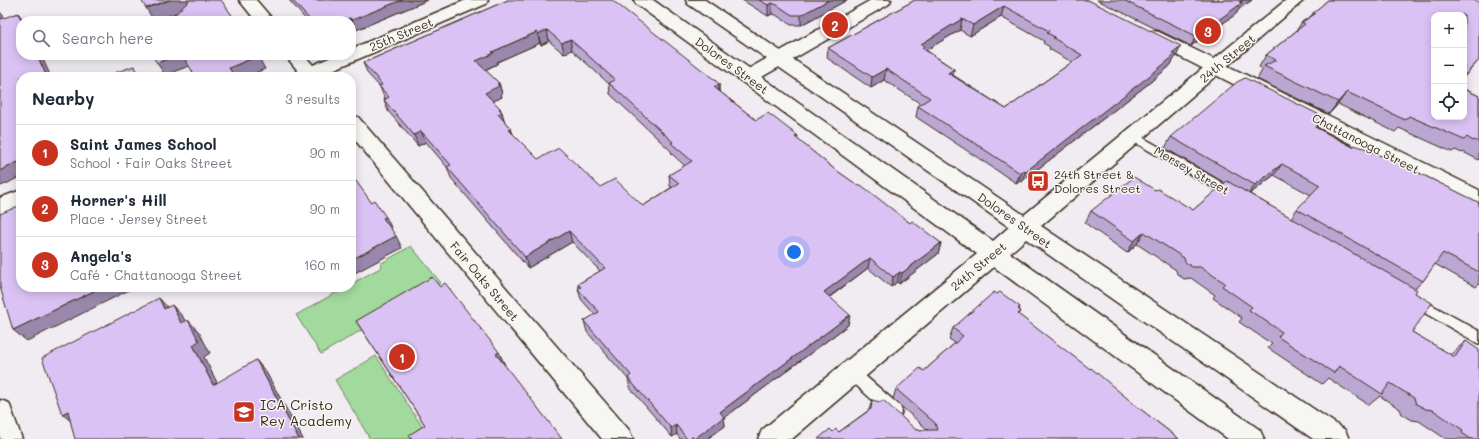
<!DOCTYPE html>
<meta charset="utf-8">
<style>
:root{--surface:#fff;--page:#f2f2f3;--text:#1f2937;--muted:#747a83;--line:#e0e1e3;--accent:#c8321e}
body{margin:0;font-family:Mali,sans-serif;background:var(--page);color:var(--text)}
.controls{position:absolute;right:12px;top:12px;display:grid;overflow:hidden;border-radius:8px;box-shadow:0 2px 10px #0003}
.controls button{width:36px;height:36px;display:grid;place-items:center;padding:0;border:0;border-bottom:1px solid var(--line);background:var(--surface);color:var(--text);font:20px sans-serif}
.you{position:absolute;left:794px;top:252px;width:14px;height:14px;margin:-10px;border:3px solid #fff;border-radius:50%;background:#1a73e8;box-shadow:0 0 0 6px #1a73e833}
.badge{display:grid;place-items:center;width:26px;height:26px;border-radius:50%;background:var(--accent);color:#fff;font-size:13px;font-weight:700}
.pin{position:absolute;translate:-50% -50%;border:2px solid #fff;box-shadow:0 1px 4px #0006}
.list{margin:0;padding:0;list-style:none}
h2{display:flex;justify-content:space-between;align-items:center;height:52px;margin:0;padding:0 16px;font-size:17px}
h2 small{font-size:13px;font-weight:400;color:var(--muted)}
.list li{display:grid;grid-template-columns:26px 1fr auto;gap:12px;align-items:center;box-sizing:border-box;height:56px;padding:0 16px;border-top:1px solid var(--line)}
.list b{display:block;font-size:15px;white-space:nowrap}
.list p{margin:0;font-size:13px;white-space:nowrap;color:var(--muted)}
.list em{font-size:13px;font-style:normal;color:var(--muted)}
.icon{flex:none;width:22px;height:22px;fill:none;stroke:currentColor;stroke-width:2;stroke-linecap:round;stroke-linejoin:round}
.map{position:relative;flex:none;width:1479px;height:439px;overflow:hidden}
.search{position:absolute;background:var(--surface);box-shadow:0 2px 10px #0003;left:16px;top:16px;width:340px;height:44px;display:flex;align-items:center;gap:10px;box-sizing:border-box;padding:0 14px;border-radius:16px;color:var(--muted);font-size:15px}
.panel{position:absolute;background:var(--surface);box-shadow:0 2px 10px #0003;left:16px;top:72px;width:340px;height:220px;border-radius:16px}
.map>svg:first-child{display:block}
</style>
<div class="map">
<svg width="1479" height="439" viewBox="0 0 1479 439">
<rect width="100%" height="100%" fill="#f0ecf2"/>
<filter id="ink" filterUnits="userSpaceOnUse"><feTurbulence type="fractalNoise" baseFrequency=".025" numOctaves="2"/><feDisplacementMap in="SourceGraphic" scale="8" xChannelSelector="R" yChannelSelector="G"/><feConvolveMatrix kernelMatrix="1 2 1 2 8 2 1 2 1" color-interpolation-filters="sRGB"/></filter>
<g filter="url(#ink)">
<!-- green -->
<g fill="#a2d99d" stroke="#6e825e">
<polygon points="411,246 441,283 321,354 296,315 346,287 351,287 351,284 382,267 380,264"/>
<polygon points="376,356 425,431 413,439 370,439 335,380"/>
</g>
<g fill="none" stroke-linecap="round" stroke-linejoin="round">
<!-- lane casing -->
<g stroke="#3b2a1e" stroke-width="3">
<g id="lane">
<polygon points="1133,132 1237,191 1239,194 1237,197 1233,198 1229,197 1129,139 1128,136 1129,133"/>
<polygon points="1414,295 1479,331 1479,344 1409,304 1407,300 1409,296"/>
<polygon points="851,366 856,368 900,406 902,411 900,416 895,418 890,416 846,376 844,372 846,368"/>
</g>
</g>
<!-- street casing -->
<g stroke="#3b2a1e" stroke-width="3">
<g id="street">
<polygon points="239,0 256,0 274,21 256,21"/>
<polygon points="466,0 488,0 486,4 321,75 322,77 292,77 294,73 298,71 285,55 304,55 313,65 336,55 351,55 351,49"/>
<polygon points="871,0 891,0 889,4 755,81 748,83 741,81 739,77 741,73"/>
<polygon points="1153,31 1159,32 1479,190 1479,207 1471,205 1147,40 1144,36 1147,32"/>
<polygon points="351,115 358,117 629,430 633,439 602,439 351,135"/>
<polygon points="21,190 21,207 0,215 0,198"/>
</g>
</g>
<!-- secondary casing -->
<g stroke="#3b2a1e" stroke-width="3">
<g id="secondary">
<polygon points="634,0 653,0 993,241 1009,227 688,4 686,0 705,0 1024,215 1286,0 1304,0 1041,226 1345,430 1349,439 1313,439 1026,239 1010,253 1260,430 1264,439 1228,439 994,267 792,439 758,439 762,430 977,254 636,4"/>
<polygon points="0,400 9,403 22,439 0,439"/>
</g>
</g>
<!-- lane -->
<use href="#lane" fill="#f6f6f2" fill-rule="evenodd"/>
<!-- street -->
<use href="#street" fill="#f6f6f2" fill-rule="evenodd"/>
<!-- secondary -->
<use href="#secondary" fill="#f6f6f2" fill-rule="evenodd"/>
<!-- tram -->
<polyline stroke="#3b2a1e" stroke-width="1" points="1474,0 1479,2"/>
</g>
<!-- wall -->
<g fill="#bba8d2" stroke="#3b2a1e" fill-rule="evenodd">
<polygon points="289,0 428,0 356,30 354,27 351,29 351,21 307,21"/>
<path d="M508,0l211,84v7l37,29 42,16 -1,3 36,29 77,55 31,20 -3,11 -39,30 -2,-2 -6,5 -23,-19 -38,29 18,28 -124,93 1,8 -18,13h-27l-3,-5 -5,3 -42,-49 -2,-9 -41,-47 -3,-11 11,-6 -14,-16 -3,-10 1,-1 -1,-4 22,-13 -28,-29 -44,26 -77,-90 -4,-11 -21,-25 -8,4 -30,-35 -4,-11 2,-1 -2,-2 -4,-10 -12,-13 -5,-11zM549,41l15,13 8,-4 37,34 1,10 61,57 1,3 13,12 -16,9 1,11 2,1 -29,19 -105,-47 -25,-25 -2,-5 -6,-7 -4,-11 -8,-10 9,-4 -1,-2 1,-1 -3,-11 -14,-13 12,-6v-2l43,-19 1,2z"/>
<polygon points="742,0 847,0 801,25 791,25 776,15 772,14 768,16"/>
<path d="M915,0h173l88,57 -2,2 -4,7 -27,22 -122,94 -2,-1 -3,2 -100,-66 2,-11 3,-2 -37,-24 -13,8 -44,-30 1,-10zM1001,17l43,24 -1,2 7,4 -1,2 23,13 -66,47 -53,-34 1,-6 -28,-19 34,-20 10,6z"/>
<polygon points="1097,0 1252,0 1239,9 1236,14 1191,46"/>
<polygon points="1328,0 1473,0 1479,2 1479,60 1464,77 1464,15 1434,15 1434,117 1464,117 1464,89 1479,96 1479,160 1463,152 1462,153 1455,150 1452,152 1399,128 1395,132 1338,104 1329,114 1257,79 1263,69 1259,67 1266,55 1296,31 1302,22 1311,16 1313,13"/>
<path d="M1324,117l-8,11 37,19 28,9 32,14 66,33v81l-3,3 -41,-23 -12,17 -9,8 1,4 -3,39 39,23 1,-2 14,-12 12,28 1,70h-33l-27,-18 -7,-1 -10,-6 -2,-5 -20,-13 -11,9 -41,-27 -6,6 -54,-36 4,-4 -33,-22 3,-4 -29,-20 2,-3 -24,-17 -7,1 -7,-5 -1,-4 -39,-26 -10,9 -42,-30 6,-12 64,-21 38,20 32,-27 -60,-35 6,-11zM1274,175l37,20 -14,14 -6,9 -41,-24z"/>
<polygon points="440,287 425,425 356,321"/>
<polygon points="997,294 1020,307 1019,310 1021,311 1019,315 1179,439 833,432 839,432 869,410 872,400 916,430 928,430 893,399 896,389 924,371 955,343 949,339 953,328"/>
</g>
<!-- shaded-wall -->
<g fill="#9988ab" stroke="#3b2a1e">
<polygon points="170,0 207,0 208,1 154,21 146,8"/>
<polygon points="402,0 428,0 356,30 352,20"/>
<polygon points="829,0 847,0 801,25 801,15"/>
<polygon points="1243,0 1252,0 1239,9 1236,14 1191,46 1196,36"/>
<polygon points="772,3 772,14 768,16 768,5"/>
<polygon points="1004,6 1001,17 970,36 973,25"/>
<polygon points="0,12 6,19 10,30 0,18"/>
<polygon points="18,13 24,21 22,21"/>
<polygon points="350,18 354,27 351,29 351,21 342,21"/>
<polygon points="962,19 960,30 923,52 921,44"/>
<polygon points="547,30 549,41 541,45 538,34"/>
<polygon points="537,32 540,43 497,62 497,64 480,72 476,61 492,52"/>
<polygon points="570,39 572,50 564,54 562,43"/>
<polygon points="1181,46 1176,57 1174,59 1170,66 1143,88 1021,182 1025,172 1172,53"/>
<polygon points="37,55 41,55 51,77 47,77"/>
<polygon points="177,55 182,55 189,66 165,75 157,63"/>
<polygon points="258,56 265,69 245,77 234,77 229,68"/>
<polygon points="134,66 142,77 140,77"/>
<polygon points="886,69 884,80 871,88 872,77"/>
<polygon points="954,69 952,79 948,73"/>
<polygon points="499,83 502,94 501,95 502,97 488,104 485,93"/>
<polygon points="719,84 719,95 714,87"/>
<polygon points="1347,92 1338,104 1329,114 1338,102"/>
<polygon points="500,108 502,113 502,112 505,124 498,114 499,109"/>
<polygon points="1324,117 1316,128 1315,127"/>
<polygon points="511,129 515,140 509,130"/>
<polygon points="421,131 426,142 418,146 414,135"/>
<polygon points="21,161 21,176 8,183 1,186 0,184 0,171 8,166"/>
<polygon points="1282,164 1274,175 1247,196 1255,185"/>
<polygon points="1023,170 1019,181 1016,183 1020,173"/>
<polygon points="386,217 392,229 389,230 383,218"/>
<polygon points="569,231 572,242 528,268 525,257"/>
<polygon points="1144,232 1137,244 1127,253 1134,241"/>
<polygon points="396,236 402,248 351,275 351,260"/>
<polygon points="941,243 938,254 899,284 902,273"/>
<polygon points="870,258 868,268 822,302 824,292"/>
<polygon points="900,272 897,282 891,287 893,277"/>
<polygon points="102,287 135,287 27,341 13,330"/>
<polygon points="159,298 170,310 164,309"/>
<polygon points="172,305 183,317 193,335 181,323"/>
<polygon points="850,315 848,325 724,418 725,426 707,439 694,439 720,412"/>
<polygon points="188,320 199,332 210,353 204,357 224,396 213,385 193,345"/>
<polygon points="499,352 505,365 496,354"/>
<polygon points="256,360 266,372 303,439 299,439"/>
<polygon points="68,411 76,425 62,414"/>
<polygon points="676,425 677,434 672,437 671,428"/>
</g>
<!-- building -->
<g fill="#dac3f4" stroke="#3b2a1e" fill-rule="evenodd">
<polygon points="141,0 170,0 146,8"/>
<polygon points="190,0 221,0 236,21 168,21"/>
<polygon points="292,0 402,0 352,20 350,18 342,21 335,21 334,20 330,21 311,21"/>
<path d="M508,0h104l103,80 4,4 -5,3 42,33 12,-7 30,23 -3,1 38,31 26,18 2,-1 49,38 2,-2 29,22 -39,30 -2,-1 -7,5 -23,-19 -46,34 26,23 -130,97 4,5 -30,22 -2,-3 -3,3h-2l-11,-14 -5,3 -43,-50 3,-3 -47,-54 15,-9 -21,-23 3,-2 -3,-3 27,-16 -36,-37 -44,26 -78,-90 4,-2 -30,-34 -7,4 -30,-35 5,-3 -10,-11 3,-1 -7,-9 -12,-13zM547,30l15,13 8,-4 45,41 -6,3 64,59 -2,1 21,18 -23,14 10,8 -36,23 -28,-27 -15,8 -41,-39 -21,11 -29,-29 2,-1 -13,-15 4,-2 -3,-3 1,-1 -15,-15 14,-7 -2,-2 2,-1 -23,-22 18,-8 -2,-1 45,-20 1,2z"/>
<polygon points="759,0 829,0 801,15 792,15 777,5 772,3 768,5"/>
<path d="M915,0h173l93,46 -9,7 3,2 -27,22 -123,95 -2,-2 -3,3 -102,-67 12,-8 -44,-29 -14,8 -44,-29zM1004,6l45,25 -2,2 8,4 -2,1 29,17 -76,54 -58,-36 6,-4 -32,-21 2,-2 -3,-2 41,-25 11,6z"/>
<polygon points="1123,0 1243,0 1239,2 1242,3 1196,36"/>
<polygon points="1328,0 1473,0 1479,2 1479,60 1464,76 1464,15 1434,15 1434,117 1464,117 1464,89 1479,96 1479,142 1474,140 1473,141 1467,137 1464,140 1409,116 1405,120 1347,92 1338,102 1264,66 1276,60 1266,55 1305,24 1302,22 1315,14 1313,13"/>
<polygon points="18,13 22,21 21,21 21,55 37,55 47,77 21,77 21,161 8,166 0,171 0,16 1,19"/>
<polygon points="152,55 177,55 157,63"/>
<polygon points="182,55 257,55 258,56 229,68 235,77 196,77"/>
<polygon points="134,66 140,77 114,77 112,74"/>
<polygon points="1245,78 1324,117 1315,127 1353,147 1354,145 1364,148 1381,156 1390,156 1413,170 1478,202 1479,203 1479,272 1443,253 1423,281 1297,209 1320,185 1282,164 1255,185 1171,137 1237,82"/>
<polygon points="351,174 371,202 374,200 386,217 383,218 396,236 351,260"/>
<polygon points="1134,177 1155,190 1158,189 1193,210 1227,181 1417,290 1415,293 1432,303 1412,332 1455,357 1466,341 1479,350 1479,367 1478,369 1479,370 1479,439 1471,439 1462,433 1463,430 1433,410 1426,409 1416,404 1414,398 1390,383 1382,394 1339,366 1334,373 1278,337 1282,332 1249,310 1252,307 1222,286 1225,283 1200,267 1192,267 1185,262 1184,258 1144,232 1134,241 1091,211"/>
<polygon points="21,205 21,287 102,287 13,330 0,287 0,214"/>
<polygon points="432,277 440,287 445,283 499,352 496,354 562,439 411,439 409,435 425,425 356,321"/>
<polygon points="994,292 997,294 1000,292 1020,307 1018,309 1021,311 1018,314 1090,369 1091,368 1134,404 1179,439 818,439 830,429 833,432 836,429 839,432 871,409 872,400 880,402 883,400 916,430 937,430 935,423 896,389 920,368 924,371 963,336 953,328"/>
<polygon points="159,298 164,309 172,305 181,323 188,320 199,341 193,345 213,385 256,360 299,439 75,439 73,432 68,411 62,414 42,358"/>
</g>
</g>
<!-- icons -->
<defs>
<g id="bus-square" transform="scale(1.15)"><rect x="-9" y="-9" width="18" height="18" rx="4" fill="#c8321e" stroke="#f6f6f2"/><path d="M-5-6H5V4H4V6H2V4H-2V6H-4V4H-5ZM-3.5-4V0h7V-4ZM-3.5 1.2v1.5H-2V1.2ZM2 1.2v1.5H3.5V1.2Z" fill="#fff"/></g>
<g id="school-square" transform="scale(1.15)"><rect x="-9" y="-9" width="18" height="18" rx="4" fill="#c8321e" stroke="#f6f6f2"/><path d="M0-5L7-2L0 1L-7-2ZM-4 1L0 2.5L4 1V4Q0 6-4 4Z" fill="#fff"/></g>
</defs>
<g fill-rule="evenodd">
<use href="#bus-square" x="1038" y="181"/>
<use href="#school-square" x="244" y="412"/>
</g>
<g text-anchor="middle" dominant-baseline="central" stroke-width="3" stroke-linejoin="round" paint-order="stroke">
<!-- street labels -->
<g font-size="12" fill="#3b2a1e" stroke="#f6f6f2">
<text transform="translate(401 34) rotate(-23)">25th Street</text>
<text transform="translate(1227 58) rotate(-40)">24th Street</text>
<text transform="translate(732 65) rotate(36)">Dolores Street</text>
<text transform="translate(1366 143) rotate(27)">Chattanooga Street</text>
<text transform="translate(1192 170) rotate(30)">Mersey Street</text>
<text transform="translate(1015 220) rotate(35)">Dolores Street</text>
<text transform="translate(978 266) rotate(-40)">24th Street</text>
<text transform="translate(485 281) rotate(50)">Fair Oaks Street</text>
</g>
<!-- poi labels -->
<g font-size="12" fill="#3b2a1e" stroke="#f6f6f2" text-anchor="start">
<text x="1054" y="174">24th Street &amp;<tspan x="1054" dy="14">Dolores Street</tspan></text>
</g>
<!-- near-poi labels -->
<g font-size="14" fill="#3b2a1e" stroke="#f6f6f2" text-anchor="start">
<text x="260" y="404">ICA Cristo<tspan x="260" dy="16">Rey Academy</tspan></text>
</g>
</g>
</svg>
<div class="controls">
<button>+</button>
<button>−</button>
<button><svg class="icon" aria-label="locate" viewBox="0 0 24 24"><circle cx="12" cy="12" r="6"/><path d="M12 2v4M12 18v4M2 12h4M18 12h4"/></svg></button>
</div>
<div class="you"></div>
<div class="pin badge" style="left:402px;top:357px">1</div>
<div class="pin badge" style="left:835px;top:25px">2</div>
<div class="pin badge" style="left:1208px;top:31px">3</div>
<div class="search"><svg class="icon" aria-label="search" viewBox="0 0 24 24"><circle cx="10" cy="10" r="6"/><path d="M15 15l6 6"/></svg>Search here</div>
<section class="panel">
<h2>Nearby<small>3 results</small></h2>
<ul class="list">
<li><span class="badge">1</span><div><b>Saint James School</b><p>School · Fair Oaks Street</p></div><em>90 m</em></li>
<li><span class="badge">2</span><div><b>Horner's Hill</b><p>Place · Jersey Street</p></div><em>90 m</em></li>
<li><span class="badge">3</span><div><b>Angela's</b><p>Café · Chattanooga Street</p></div><em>160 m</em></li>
</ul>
</section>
</div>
